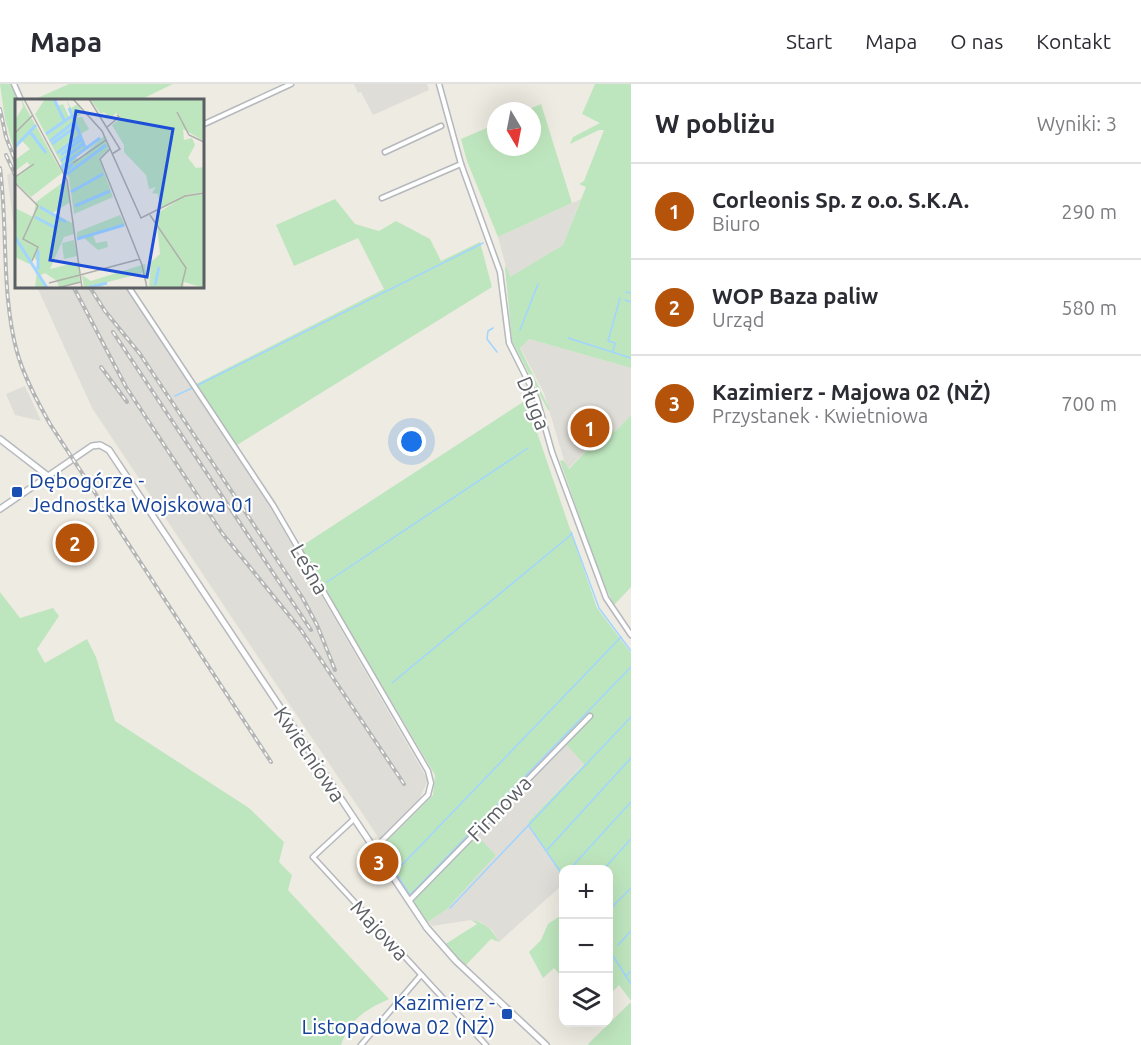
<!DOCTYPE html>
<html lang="pl">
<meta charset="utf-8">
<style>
:root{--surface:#fff;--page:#f7f7f7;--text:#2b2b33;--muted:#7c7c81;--line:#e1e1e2;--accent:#b45309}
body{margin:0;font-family:Ubuntu,sans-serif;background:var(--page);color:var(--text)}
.controls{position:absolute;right:18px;bottom:18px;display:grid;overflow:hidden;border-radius:12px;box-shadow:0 6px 24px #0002}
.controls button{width:54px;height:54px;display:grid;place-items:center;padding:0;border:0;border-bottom:2px solid var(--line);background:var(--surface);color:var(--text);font:30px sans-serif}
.compass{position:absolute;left:487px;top:18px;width:54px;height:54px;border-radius:50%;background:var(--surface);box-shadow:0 6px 24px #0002;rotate:170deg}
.you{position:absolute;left:412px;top:358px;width:21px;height:21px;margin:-15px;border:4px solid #fff;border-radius:50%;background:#1a73e8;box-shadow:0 0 0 9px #1a73e833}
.badge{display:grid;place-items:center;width:39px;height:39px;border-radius:50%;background:var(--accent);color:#fff;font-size:20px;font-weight:700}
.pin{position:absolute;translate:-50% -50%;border:3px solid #fff;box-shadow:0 2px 6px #0006}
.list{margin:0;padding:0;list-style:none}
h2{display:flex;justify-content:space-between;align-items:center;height:78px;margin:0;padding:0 24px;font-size:26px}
h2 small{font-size:20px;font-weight:400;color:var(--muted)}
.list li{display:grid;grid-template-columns:39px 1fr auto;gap:18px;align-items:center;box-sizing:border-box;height:96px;padding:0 24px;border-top:2px solid var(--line)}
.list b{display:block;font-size:22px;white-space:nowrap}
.list p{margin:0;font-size:20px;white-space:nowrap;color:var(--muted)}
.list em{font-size:20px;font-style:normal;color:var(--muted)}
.icon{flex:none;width:33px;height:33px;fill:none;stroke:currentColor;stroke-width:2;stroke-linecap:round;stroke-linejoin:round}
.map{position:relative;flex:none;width:631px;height:961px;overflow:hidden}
header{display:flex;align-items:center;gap:36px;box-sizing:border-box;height:84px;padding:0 30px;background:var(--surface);border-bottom:2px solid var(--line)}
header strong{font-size:28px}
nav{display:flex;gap:33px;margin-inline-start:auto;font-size:21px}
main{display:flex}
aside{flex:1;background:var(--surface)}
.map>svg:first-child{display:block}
</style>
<header>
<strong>Mapa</strong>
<nav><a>Start</a><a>Mapa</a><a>O nas</a><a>Kontakt</a></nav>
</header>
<main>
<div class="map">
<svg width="631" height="961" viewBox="0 0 631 961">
<rect width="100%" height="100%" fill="#eeebe2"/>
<!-- industrial -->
<g fill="#dfddd7">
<polygon points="354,0 427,0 429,6 373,31 361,8 358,9"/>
<polygon points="16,86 16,158 7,91"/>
<polygon points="581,115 563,161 509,194 498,153"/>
<polygon points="37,203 126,203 270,423 428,696 418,718 380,756 92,324"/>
<polygon points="529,255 631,284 631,331 615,348 609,343 567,386 544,309 520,263"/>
<polygon points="25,302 41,337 15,331 6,310"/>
<polygon points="561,655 584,679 528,738 562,793 561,802 499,858 493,847 481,838 471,836 432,842 428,838 447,825 496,771 475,751 412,818 409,812"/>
</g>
<!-- green -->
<g fill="#bee6be">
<polygon points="0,0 17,0 24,16 16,16 16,73 5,35"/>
<polygon points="69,0 173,0 140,16 33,16"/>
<polygon points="595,0 631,0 631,284 529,255 520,264 550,326 548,326 512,257 505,184 506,182 510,193 563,161 586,103 579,100 584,97 604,46 599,46 570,60 573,53 600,39 582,30"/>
<polygon points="541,20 572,119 498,153 467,77 461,55 496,40 496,63 532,63 532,27 525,27"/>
<polygon points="335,115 355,140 379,147 396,137 430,155 441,177 480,158 492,203 237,361 196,300 384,205 358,154 294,182 276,141"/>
<polygon points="526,316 597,524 631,569 631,917 619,901 609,911 608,786 564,786 563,808 562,793 528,738 584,680 561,655 409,812 381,763 433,711 435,691 300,463"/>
<polygon points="631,331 631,503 614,521 601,494 560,377 563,376 569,385 609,343 615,348"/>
<path d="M0,508l20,26 33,-10 6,8 -22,33 8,14 42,-24 9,18 19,64 134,87 35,34 -5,20 13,13 -4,15 101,109c-24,11 -39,20 -48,46h-341z"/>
<polygon points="475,750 496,771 447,825 428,838 412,818"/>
<polygon points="563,830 563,894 554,884 543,894 529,868 541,856 548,840"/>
<path d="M471,836c14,2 21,9 28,22l-8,-3 -26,27 -21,-21 33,-21z"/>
<polygon points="631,918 631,961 589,961 588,960"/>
</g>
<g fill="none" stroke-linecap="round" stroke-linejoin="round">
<!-- stream -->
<g stroke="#a1d5ff" stroke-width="1.5">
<polyline points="626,208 631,209"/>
<polyline points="625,216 631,218"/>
<polyline points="493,244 488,247 487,255 497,268"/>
<polyline points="520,246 538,200"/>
<polyline points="568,254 631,274"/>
<polyline points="613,267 615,259 608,257 620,214"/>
<polyline points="198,301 483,159"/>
<polyline points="175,312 192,304"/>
<polyline points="571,448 599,524 631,567"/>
<polyline points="327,498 528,364"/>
<polyline points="392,599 572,450"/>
<polyline points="529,742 564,793"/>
<polyline points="381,766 410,811 631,583"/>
<polyline points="547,766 631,674"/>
<polyline points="401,782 621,553"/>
<polyline points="569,786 631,718"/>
<polyline points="603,786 631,755"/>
<polyline points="450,824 631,633"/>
<polyline points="608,827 631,804"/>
<polyline points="618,861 631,847"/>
<polyline points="608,864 631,900"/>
<polyline points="626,892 631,887"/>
</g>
<!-- street casing -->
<g stroke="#b5b8bd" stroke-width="7">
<g id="street">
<polyline points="14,0 21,16"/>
<polyline points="439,0 461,80 500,188 509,259 537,315 552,368 606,514 631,551"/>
<polyline points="202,41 291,0"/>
<polyline points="385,68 441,42"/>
<polyline points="382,114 461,80"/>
<polyline points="128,202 273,421 428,687 431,699 428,711 374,765"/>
<polyline points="354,735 313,773 486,961"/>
<polyline points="409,817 590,632"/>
<polyline points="361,961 421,891"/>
</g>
</g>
<!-- secondary casing -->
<g stroke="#b6b9bf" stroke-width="8">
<g id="secondary">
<polyline points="0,355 48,392"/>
<polyline points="0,425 92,362 100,361 109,366 427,844 456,877 546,961"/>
</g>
</g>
<!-- street -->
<use href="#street" stroke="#fff" stroke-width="4"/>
<!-- secondary -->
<use href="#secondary" stroke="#fff" stroke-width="5"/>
<!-- rail casing -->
<g stroke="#b4b5b5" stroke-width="4">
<g id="rail">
<polyline points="0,25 6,53 16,79"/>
<polyline points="6,71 16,93"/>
<path d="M0,84c8,60 1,125 17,184 7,25 20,49 33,72l221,338"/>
<polyline points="73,202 126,303 222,449 301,546 404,700"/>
<polyline points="89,202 105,227 140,270 302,513 317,541 335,586"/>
<polyline points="113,248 311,546"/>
<polyline points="101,283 127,318"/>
</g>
</g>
<!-- rail -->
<use href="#rail" stroke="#fff" stroke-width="1.5" stroke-dasharray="4.5" stroke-linecap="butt"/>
</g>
<!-- markers -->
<g fill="#1a4fb4" stroke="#fff" stroke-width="2">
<rect x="11" y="402" width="12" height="12" rx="3"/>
<rect x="501" y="924" width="12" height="12" rx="3"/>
</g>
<g text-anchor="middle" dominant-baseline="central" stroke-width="4.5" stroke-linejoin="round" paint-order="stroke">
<!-- street labels -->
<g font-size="21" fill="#5b5e63" stroke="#fff">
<text transform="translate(534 319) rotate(68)">Długa</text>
<text transform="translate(310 485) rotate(60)">Leśna</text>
<text transform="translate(310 670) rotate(56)">Kwietniowa</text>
<text transform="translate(499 724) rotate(-46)">Firmowa</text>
<text transform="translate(380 846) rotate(47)">Majowa</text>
</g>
<!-- transit labels -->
<g font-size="21" fill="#164399" stroke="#fff" text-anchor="start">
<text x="29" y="396">Dębogórze -<tspan x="29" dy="24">Jednostka Wojskowa 01</tspan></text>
<text x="495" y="918" text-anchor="end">Kazimierz -<tspan x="495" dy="24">Listopadowa 02 (NŻ)</tspan></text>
</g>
</g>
<!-- overview -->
<g transform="translate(15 15)">
<rect width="189" height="189" fill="#eeebe2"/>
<path d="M6,0l41,74 -31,24 -16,-15v-5l15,-12 -3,-3 -12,9v-11l15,-11 -8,-8 -7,7v-28l8,-13zM30,0h10l3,7 5,-2 6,13 3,-2 -6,-16 5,9 7,-4 4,9 -7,5 7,-1 7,12 -8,5 5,15 -11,7 3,4 26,-24 5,13 -10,9 14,39 -39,17 -5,-36 -34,-64zM75,0h114v42l-21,-12 1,11 8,-2 3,7 -7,13 8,10 8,-1v25l-19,3 19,-1v94l-20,-6 -1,6h-34l2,-26 9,-8 -4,-40 21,-13 -16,8 -3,-15 -6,-1 4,-6 -7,2 -3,-14 -22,-23v-7l-12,-20 9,-7 -5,-5 -6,6 -6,-7 -3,2zM51,81l4,22 -17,11 19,10 2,-3v14l-10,3 -14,32 28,-7 2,20 -21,6 -2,-7 -12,-8 -6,3 8,12h-12l3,-27 -4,-3 -5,6 -14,-7v-49l18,9 3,-15zM105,116l5,10 -32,10 3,8 11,-2 1,6 -10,3 -14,-12 -7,1v-7zM59,141l3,16 -13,3 -2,-16zM130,165l2,21 -4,-12 -59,15 -2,-13 9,6z" fill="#bee6be"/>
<path fill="none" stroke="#a1d5ff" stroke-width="3" d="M39,0l10,21M54,9l16,39M16,34l15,20M31,35l26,-18M35,42l23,-18M37,45l23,-17M0,48l21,-22M42,54l23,-17M46,56l21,-16M46,62l22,-17M58,65l-9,7 -2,-5 38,-28M52,75l39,-29M56,93l32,-18M60,107l35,-15M25,108l26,15M20,118l21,11M0,138l32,51M62,140l47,-14M23,170v-19M140,186l4,-18M72,189l20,-5"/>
<path fill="none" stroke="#afafab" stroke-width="1.5" d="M9,0l43,81 15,108M58,0l29,32 39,87 44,-22 19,-3M74,0l31,50 -8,5M162,13l12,23 15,7M91,29l13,-11 -2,-2M0,34l18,-18M95,50l-10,10 42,106 5,23M58,64l33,-23M0,78l19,-13M0,84l23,23 -15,33 15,8 -6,14M135,116l36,53 -5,20M65,176l60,-16M34,184l31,-8M42,189l24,-6"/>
<path fill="#1d4ed8" fill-opacity="0.15" stroke="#1d4ed8" stroke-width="3" d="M61,12l97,18 -26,148 -97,-17z"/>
<rect width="189" height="189" fill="none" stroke="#5b5e63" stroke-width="3"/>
</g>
</svg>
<div class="controls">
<button>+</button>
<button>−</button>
<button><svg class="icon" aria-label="layers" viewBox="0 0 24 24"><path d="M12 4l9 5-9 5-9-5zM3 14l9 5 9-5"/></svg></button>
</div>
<svg class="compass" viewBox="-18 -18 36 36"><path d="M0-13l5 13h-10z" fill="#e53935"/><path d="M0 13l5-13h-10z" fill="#7c7c81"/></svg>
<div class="you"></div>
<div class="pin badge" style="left:590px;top:344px">1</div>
<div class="pin badge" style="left:75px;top:459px">2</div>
<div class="pin badge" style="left:379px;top:778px">3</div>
</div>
<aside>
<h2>W pobliżu<small>Wyniki: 3</small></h2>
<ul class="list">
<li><span class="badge">1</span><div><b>Corleonis Sp. z o.o. S.K.A.</b><p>Biuro</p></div><em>290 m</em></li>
<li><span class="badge">2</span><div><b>WOP Baza paliw</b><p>Urząd</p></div><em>580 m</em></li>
<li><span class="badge">3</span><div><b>Kazimierz - Majowa 02 (NŻ)</b><p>Przystanek · Kwietniowa</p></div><em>700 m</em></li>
</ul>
</aside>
</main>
